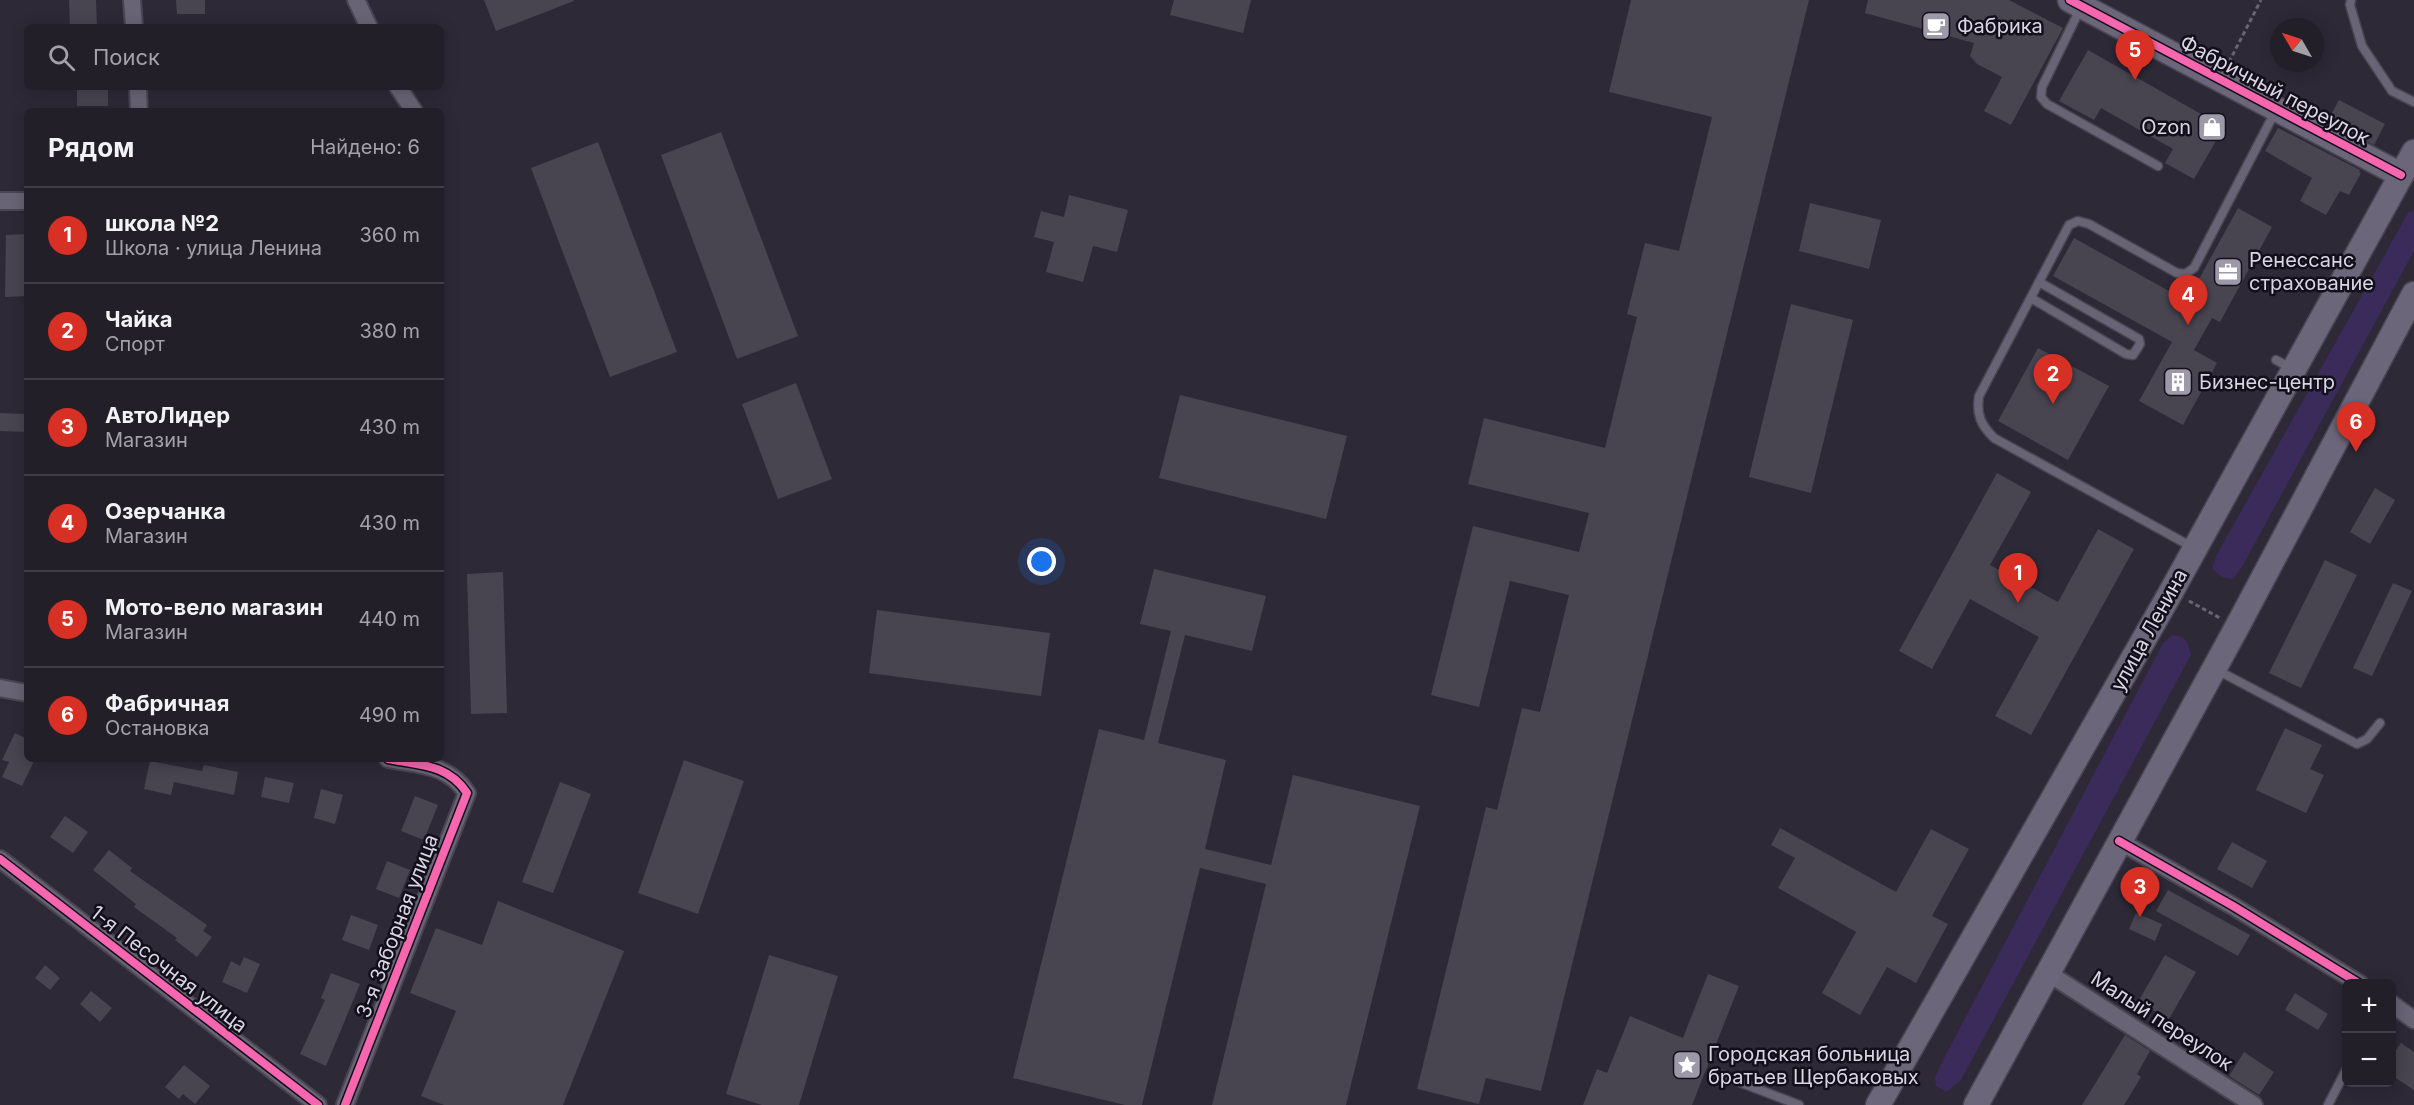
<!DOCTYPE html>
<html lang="ru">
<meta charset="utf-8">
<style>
:root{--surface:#221f29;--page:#2a2731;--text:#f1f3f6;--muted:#a2a2a8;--line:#3f3d46;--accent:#d93025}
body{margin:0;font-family:Inter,sans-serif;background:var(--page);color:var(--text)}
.controls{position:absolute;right:18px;bottom:18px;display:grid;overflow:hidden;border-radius:9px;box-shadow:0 3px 15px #0003}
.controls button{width:54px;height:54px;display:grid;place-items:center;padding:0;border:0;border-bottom:2px solid var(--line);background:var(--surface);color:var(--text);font:30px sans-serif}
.compass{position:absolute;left:2270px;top:18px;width:54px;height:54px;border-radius:50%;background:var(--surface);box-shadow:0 3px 15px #0003;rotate:309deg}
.you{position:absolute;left:1042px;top:562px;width:21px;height:21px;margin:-15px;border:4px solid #fff;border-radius:50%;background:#1a73e8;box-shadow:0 0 0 9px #1a73e833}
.badge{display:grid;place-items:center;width:39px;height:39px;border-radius:50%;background:var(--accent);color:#fff;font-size:20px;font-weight:700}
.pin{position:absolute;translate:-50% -50px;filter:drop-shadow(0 2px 3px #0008)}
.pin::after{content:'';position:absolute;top:32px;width:21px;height:18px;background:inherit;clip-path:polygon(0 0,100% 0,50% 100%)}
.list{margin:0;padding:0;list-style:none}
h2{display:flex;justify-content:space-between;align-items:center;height:78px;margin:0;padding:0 24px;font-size:26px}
h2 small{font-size:20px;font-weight:400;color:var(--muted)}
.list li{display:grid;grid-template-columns:39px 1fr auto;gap:18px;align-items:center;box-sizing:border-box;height:96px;padding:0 24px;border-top:2px solid var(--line)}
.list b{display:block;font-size:22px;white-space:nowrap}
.list p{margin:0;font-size:20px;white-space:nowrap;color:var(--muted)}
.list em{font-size:20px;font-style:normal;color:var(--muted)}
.icon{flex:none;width:33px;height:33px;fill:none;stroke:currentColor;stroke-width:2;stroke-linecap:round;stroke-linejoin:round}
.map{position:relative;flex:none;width:2414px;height:1105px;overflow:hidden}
.search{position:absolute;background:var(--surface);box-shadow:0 3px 15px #0003;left:24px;top:24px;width:420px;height:66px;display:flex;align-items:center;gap:15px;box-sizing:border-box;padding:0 21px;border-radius:9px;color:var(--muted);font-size:22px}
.panel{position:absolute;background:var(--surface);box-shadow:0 3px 15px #0003;left:24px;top:108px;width:420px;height:654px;border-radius:9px}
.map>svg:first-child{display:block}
</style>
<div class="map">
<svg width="2414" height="1105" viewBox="0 0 2414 1105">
<rect width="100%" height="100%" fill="#2d2937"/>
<!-- green -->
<g fill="#3a2b5a">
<polygon points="2414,210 2414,251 2242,567 2233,579 2222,577 2212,569 2216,556 2408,213"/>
<path d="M2172,635c14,1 16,7 19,20l-230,425 -15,12 -10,-6 -1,-9 8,-17 220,-417z"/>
</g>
<!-- building -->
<g fill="#484450">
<polygon points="69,0 96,0 97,27 70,27"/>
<polygon points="176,0 205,0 205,14 177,14"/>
<polygon points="484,0 573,0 574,1 496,31"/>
<polygon points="1174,0 1251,0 1243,33 1170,15"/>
<polygon points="1631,0 1809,0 1541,1091 1486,1078 1479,1104 1417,1089 1486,807 1497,810 1522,708 1540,712 1569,595 1510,581 1479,707 1431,695 1473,526 1579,552 1589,513 1468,484 1484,418 1605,448 1637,317 1627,314 1645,243 1679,251 1712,117 1609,92"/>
<polygon points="1868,0 2009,0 2063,28 2011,125 1984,111 2002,77 1977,64 1970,56 1974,43 1865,13"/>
<polygon points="2088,50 2224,127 2194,179 2165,163 2173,149 2101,108 2094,120 2059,101"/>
<rect x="77" y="87" width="31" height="19"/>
<polygon points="2339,100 2385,124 2374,145 2328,120"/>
<polygon points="2278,128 2360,170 2359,172 2361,173 2349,195 2340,191 2326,215 2300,201 2312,178 2265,151"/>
<polygon points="721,132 798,336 737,359 661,155"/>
<polygon points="598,142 677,352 610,377 531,168"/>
<polygon points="1069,195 1128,210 1117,252 1093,246 1083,282 1046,272 1054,242 1034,237 1041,211 1064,217"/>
<polygon points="1810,203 1881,220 1869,269 1799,251"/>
<polygon points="2238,208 2272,227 2220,322 2212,318 2194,350 2217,363 2183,425 2139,401 2172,342 2053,276 2074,238 2187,301"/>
<polygon points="27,234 27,296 5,297 6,235"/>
<polygon points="1791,304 1853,320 1811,493 1749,477"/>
<polygon points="2038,348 2109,386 2068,460 1998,421"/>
<polygon points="796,383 832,479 778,499 742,404"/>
<polygon points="1180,395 1347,436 1326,519 1159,478"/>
<polygon points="0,413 27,414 27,432 0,431"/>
<polygon points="1997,473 2031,492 1990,565 2058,602 2098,529 2134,549 2031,735 1995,716 2039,637 1970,599 1932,669 1899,651"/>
<polygon points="2375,488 2395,500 2370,544 2350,532"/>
<polygon points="2325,560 2357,575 2301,688 2269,673"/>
<polygon points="1154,569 1266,596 1252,651 1185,635 1158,743 1226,760 1205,849 1271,865 1293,775 1420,806 1346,1105 1212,1105 1266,884 1200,868 1142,1105 1125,1105 1013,1078 1099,729 1144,740 1171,631 1140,624"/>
<polygon points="503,572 507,713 471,714 467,574"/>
<polygon points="2393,583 2412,591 2372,676 2353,668"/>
<polygon points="877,610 1050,633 1041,696 869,673"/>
<polygon points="2285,728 2322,745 2310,769 2324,775 2306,813 2256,790"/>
<polygon points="15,733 27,739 27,759 35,759 22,786 2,777 9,762 2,760"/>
<polygon points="684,760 744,781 698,914 638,893"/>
<polygon points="150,761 202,771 204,765 238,772 234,795 174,782 171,795 144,789"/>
<polygon points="265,777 294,783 289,803 261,797"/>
<polygon points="560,782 591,794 553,893 522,882"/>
<polygon points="321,789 343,795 335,824 314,818"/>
<polygon points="415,796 438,805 424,840 401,831"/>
<polygon points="65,816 88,832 73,853 50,837"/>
<polygon points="1780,828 1896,892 1931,829 1969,849 1932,916 1948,924 1916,983 1887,967 1860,1015 1822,993 1856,932 1778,888 1795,858 1771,845"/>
<polygon points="2232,842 2267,861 2252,888 2217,869"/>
<polygon points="109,850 132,868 130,871 207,925 203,931 212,937 197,957 175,940 177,938 134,907 136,904 93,870"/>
<polygon points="387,861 410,870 399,898 376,889"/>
<polygon points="2168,890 2250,935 2238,956 2156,911"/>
<polygon points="498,901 624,951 563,1105 444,1105 421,1096 456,1011 410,993 436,928 482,945"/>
<polygon points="2136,913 2162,924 2155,941 2129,929"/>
<polygon points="351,915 378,925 369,950 342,940"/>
<polygon points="769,955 838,976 799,1105 762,1105 726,1094"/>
<polygon points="2165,955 2196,972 2169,1019 2138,1002"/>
<polygon points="244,957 260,964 247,993 222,982 231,961 240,966"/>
<polygon points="45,965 60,978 50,990 35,978"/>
<polygon points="331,973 360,984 326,1066 300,1054 325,1000 321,998"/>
<polygon points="1708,974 1739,986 1692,1105 1583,1105 1597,1069 1607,1073 1630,1016 1683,1038"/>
<polygon points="91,991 112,1008 100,1022 80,1004"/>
<polygon points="2295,993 2328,1014 2318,1030 2285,1010"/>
<polygon points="2125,1035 2150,1051 2137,1074 2141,1077 2124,1105 2082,1105"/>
<polygon points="2401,1043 2414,1052 2414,1090 2391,1075 2391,1058"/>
<polygon points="2244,1052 2274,1072 2259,1095 2229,1076"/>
<polygon points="184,1065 210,1086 195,1104 183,1094 179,1099 165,1087"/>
</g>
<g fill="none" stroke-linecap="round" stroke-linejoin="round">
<!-- lane casing -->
<g stroke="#494552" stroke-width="11">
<g id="lane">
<polyline points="2351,0 2350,5 2362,46 2392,91 2414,102"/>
<polyline points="2080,9 2042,87 2041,97 2047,104 2158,166"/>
<polyline points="2031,298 2126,354 2133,355 2140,344 2139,339 2039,282"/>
<polyline points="2276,360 2291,368"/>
<path d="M2194,548l-200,-110c-13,-13 -18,-23 -15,-42l90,-171 9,-4 11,3 88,49 8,1 9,-6 82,-158"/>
<polyline points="2217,670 2357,744 2367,739 2380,723"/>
<polyline points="1716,1073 1799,1105"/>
<polyline points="2328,1105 2346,1070"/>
</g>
</g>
<!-- street casing -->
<g stroke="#494552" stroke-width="20">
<g id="street">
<polyline points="132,0 134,27"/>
<polyline points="356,0 369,27"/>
<polyline points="138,87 139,111"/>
<polyline points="398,87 414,111"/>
<polyline points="0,201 27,201"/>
<polyline points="0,688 27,693"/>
<polyline points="2119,841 2233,906 2360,984"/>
<polyline points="0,859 318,1105"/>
<polyline points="2048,973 2254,1105"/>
<polyline points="2392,1004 2414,1020"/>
<path d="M345,1105l122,-312c-19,-29 -48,-28 -79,-34"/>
</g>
</g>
<!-- secondary casing -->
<g stroke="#494552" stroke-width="27">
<g id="secondary">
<polyline points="2070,0 2401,175"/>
<polyline points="1878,1105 2171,592 2414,152"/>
<polyline points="1976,1105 2237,627 2414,294"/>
</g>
</g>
<!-- path -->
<g stroke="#696573" stroke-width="3" stroke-dasharray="4.5 3" stroke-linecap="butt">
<polyline points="2229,62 2261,0"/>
<polyline points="2189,601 2220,618"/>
</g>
<!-- lane -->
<use href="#lane" stroke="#696475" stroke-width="8"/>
<!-- street -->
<use href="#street" stroke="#696475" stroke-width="16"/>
<!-- secondary -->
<use href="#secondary" stroke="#6c667a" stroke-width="24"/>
<!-- cycleway casing -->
<g stroke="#120f1a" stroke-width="11">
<g id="cycleway">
<polyline points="2070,0 2401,175"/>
<polyline points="2119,841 2233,906 2360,984"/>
<polyline points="0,859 318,1105"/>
<path d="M345,1105l122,-312c-19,-29 -48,-28 -79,-34"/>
</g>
</g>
<!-- cycleway -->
<use href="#cycleway" stroke="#f766af" stroke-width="8"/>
</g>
<!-- icons -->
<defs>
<g id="cafe-square" transform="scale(1.5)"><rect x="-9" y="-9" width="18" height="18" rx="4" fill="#9c99a8" stroke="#120f1a"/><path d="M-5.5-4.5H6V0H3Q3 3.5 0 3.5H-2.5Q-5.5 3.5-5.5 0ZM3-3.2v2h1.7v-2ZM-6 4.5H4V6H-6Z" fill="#fff"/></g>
<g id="shop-square" transform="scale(1.5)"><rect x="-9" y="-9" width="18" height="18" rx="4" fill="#9c99a8" stroke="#120f1a"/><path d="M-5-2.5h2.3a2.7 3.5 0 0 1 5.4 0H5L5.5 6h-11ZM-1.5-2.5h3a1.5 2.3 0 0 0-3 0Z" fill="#fff"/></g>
<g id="office-square" transform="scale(1.5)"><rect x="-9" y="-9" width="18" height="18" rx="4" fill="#9c99a8" stroke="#120f1a"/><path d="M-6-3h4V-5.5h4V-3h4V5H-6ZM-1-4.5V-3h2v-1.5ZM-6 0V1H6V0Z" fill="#fff"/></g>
<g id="building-square" transform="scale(1.5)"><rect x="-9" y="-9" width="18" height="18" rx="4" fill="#9c99a8" stroke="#120f1a"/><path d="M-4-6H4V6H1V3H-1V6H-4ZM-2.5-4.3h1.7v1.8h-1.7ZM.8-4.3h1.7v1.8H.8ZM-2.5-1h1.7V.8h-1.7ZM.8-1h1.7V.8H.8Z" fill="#fff"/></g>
<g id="sight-square" transform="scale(1.5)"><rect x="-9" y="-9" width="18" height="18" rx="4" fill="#9c99a8" stroke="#120f1a"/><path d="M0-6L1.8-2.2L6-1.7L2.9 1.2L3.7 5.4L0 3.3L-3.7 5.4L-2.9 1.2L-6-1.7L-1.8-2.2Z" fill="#fff"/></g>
</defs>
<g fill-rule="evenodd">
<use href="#cafe-square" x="1936" y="26"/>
<use href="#shop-square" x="2212" y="127"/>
<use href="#office-square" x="2228" y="272"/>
<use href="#building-square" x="2178" y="382"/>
<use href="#sight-square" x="1687" y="1065"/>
</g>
<g text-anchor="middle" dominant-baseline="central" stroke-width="5" stroke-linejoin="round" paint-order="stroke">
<!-- poi labels -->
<g font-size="20" fill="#d8d5e5" stroke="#120f1a" text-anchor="start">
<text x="1957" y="26">Фабрика</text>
<text x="2191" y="127" text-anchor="end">Ozon</text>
<text x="2249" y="260">Ренессанс<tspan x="2249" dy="23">страхование</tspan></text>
<text x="2199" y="382">Бизнес-центр</text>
<text x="1708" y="1054">Городская больница<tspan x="1708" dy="23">братьев Щербаковых</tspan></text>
</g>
<!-- street labels -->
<g font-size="20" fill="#d8d5e5" stroke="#120f1a">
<text transform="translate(2275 90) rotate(28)">Фабричный переулок</text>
<text transform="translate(2149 630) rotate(-61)">улица Ленина</text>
<text transform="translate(397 926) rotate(-69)">3-я Заборная улица</text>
<text transform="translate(169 969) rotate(38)">1-я Песочная улица</text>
<text transform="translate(2162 1021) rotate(33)">Малый переулок</text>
</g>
</g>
</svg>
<div class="controls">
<button>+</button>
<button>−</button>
</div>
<svg class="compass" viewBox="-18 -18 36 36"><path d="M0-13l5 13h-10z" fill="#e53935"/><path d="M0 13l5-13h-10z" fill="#a2a2a8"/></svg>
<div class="you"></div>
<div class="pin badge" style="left:2018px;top:603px">1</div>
<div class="pin badge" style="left:2053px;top:404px">2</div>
<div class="pin badge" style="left:2140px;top:917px">3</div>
<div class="pin badge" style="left:2188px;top:325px">4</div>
<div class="pin badge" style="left:2135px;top:80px">5</div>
<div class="pin badge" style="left:2356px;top:452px">6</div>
<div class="search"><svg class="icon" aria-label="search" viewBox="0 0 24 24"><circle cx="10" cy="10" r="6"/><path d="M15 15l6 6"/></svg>Поиск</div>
<section class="panel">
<h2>Рядом<small>Найдено: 6</small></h2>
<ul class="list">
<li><span class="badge">1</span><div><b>школа №2</b><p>Школа · улица Ленина</p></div><em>360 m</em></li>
<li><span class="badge">2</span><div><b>Чайка</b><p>Спорт</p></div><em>380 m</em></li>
<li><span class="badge">3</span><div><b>АвтоЛидер</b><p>Магазин</p></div><em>430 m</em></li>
<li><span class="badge">4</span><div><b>Озерчанка</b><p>Магазин</p></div><em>430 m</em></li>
<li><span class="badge">5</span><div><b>Мото-вело магазин</b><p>Магазин</p></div><em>440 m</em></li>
<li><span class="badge">6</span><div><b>Фабричная</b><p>Остановка</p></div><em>490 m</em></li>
</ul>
</section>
</div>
